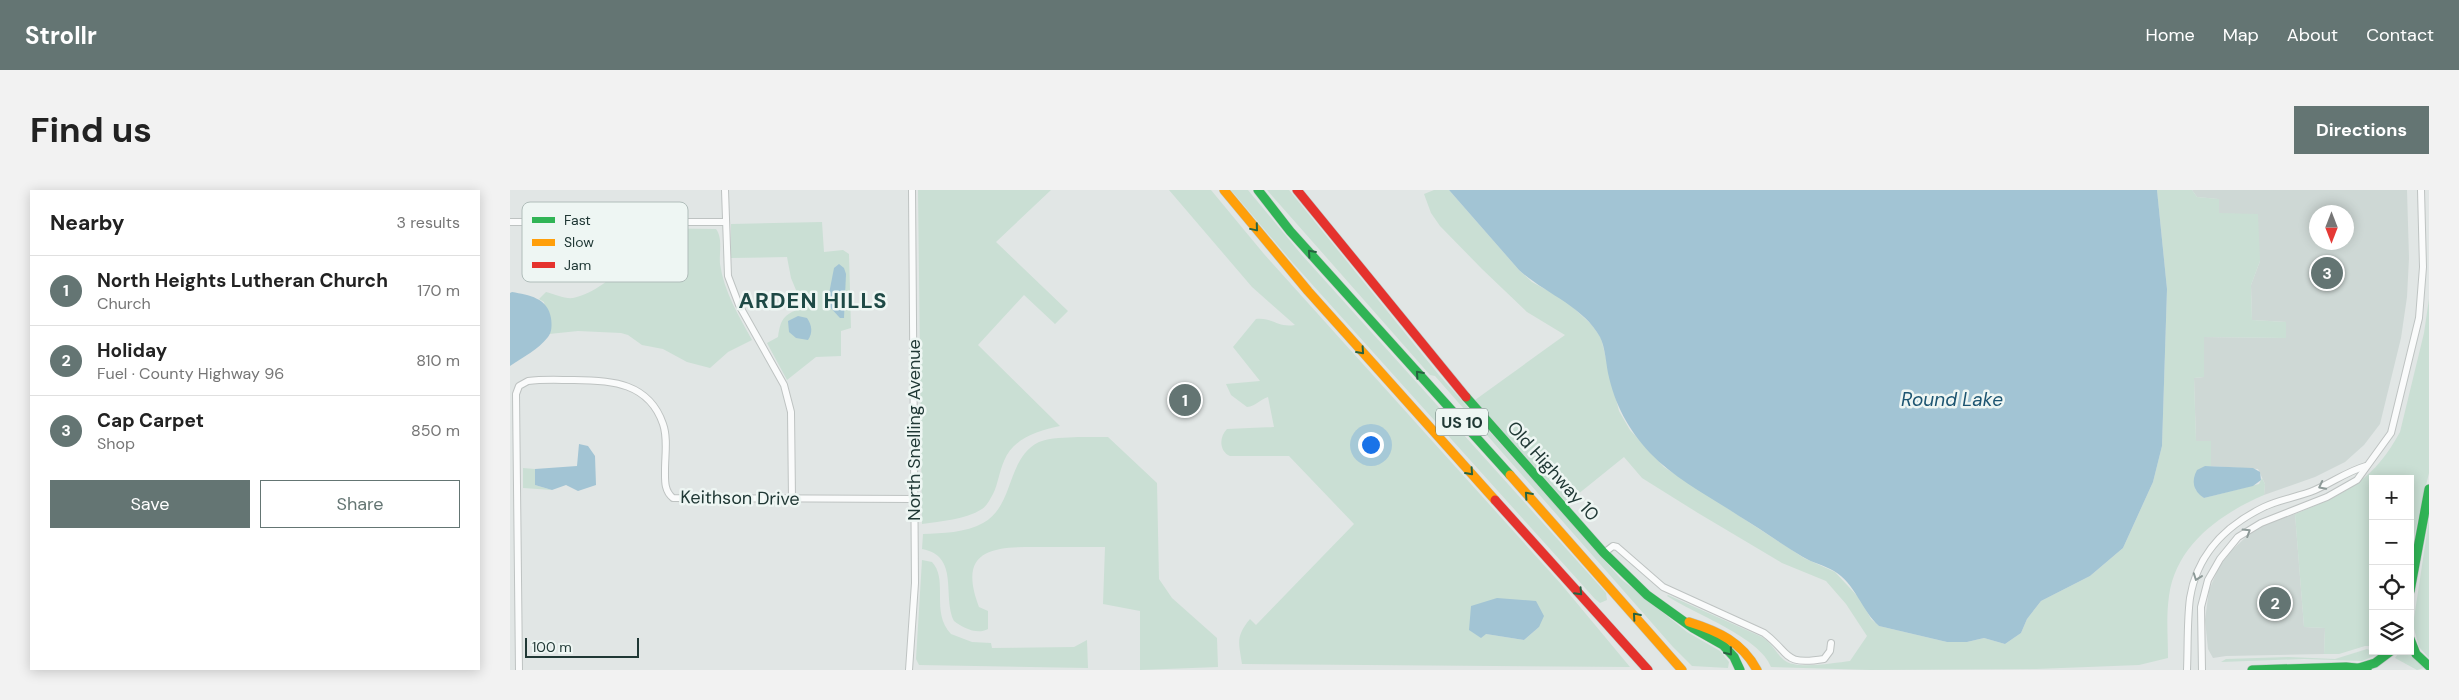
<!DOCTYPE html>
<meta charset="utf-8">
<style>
:root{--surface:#fff;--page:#f2f2f2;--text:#222;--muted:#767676;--line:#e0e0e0;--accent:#647573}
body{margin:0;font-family:"DM Sans",sans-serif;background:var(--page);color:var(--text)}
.controls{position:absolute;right:15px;bottom:15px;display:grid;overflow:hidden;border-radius:0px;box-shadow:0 2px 12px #0003}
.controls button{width:45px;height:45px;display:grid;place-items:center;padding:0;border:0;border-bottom:1px solid var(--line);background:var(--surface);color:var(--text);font:25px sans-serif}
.compass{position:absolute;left:1799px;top:15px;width:45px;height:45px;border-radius:50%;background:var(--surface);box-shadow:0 2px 12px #0003;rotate:180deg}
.scale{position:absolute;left:15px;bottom:12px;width:114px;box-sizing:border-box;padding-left:5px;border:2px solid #203835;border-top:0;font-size:14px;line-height:18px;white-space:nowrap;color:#203835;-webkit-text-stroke:4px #eef6f3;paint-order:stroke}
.you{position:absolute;left:860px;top:254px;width:18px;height:18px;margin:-12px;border:4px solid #fff;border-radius:50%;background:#1a73e8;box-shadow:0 0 0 8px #1a73e833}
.badge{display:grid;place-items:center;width:32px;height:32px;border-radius:50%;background:var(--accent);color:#fff;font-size:16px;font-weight:700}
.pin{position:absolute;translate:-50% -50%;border:2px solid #fff;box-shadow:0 1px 5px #0006}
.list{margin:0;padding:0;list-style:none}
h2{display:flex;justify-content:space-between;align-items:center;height:65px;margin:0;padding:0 20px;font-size:21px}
h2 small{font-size:16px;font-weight:400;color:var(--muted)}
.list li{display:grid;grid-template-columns:32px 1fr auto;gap:15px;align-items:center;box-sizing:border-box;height:70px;padding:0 20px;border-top:1px solid var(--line)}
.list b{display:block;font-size:19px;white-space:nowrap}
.list p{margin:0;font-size:16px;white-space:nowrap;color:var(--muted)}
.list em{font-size:16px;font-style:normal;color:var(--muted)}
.actions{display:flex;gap:10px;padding:15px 20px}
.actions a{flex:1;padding:11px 0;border:1px solid var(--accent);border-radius:0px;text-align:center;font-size:18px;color:var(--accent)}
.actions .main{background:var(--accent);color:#fff}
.icon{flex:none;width:28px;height:28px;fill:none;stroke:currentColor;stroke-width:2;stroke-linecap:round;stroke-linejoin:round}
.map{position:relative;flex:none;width:1919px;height:480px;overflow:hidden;border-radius:0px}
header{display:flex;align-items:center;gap:30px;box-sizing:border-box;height:70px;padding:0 25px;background:var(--accent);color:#fff}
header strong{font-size:24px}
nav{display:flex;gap:28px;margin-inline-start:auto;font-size:18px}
.intro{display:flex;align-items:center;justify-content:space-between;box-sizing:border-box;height:120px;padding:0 30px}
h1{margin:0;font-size:35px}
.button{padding:12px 22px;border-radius:0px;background:var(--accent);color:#fff;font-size:18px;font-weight:700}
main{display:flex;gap:30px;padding:0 30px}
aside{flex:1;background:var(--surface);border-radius:0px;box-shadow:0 2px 12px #0003}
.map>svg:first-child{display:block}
</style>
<header>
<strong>Strollr</strong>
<nav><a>Home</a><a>Map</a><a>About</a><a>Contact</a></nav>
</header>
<div class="intro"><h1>Find us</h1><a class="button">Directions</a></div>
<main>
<aside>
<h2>Nearby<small>3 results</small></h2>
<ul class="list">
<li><span class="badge">1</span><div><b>North Heights Lutheran Church</b><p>Church</p></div><em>170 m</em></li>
<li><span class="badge">2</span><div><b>Holiday</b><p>Fuel · County Highway 96</p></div><em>810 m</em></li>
<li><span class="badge">3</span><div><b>Cap Carpet</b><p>Shop</p></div><em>850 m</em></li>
</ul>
<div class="actions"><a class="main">Save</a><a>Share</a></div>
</aside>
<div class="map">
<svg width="1919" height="480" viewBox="0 0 1919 480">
<rect width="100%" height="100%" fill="#e1e6e5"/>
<!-- built -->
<g fill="#ced8d5" fill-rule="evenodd">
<path d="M1682,0h215l2,68 -2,39 -6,41 -21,86 -16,21 -19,17 -30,15 -51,18 1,-11 -7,-15 -47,-3v-24l-15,-1 -2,-63 10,-1 -1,-40 82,1 1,-16 -34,-2 -1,-35 9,-24 -41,-48 -1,-14 -21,-2zM1806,22h30v30h-30z"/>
<polygon points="1785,324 1794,437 1815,438 1814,464 1716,466 1703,468 1698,459 1695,430 1699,400 1709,377 1721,361 1736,347 1756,334"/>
</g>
<!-- green -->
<g fill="#cadfd4" fill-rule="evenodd">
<path d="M408,0h133l-55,52 72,69 -13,13 -31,-29 -46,50 82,81c-22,5 -47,12 -56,35 -5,11 -6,23 -11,33 -3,5 -6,12 -11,15 -17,11 -41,12 -60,15z"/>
<path d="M659,0h42l53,64 297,330 69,83 -388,-3c-3,-21 -7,-27 8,-45l6,6 98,-101 -65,-68h-59c-11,-5 -11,-19 -3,-27l47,-2 -6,-30c-9,3 -12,9 -21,10l-16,-12 -5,-11 34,-3 -27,-34 23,-28c16,-2 21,9 39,6l-43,-38zM1029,437l-15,13 -38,-6z"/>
<polygon points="721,0 738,0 791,64 1096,403 1097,410 1090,413 1085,409 782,72"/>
<polygon points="757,0 779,0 929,185 1111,389 1177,442 1210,461 1219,472 1218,478 1182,476 1163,457 925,186 920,185"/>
<path d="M924,0h15l70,80 13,12 33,18 27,25 9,13 18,73 11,19 34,37 140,91 31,14 26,28 10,19 8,7 68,16h20l17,-4 21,6 16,-11 6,-14 14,-18 49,-25 33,-28 30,-66 9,-36 5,-157 -10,-99h35l5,7 22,2v14l39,1 2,47 -9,24 1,35 34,2v16l-82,-1v40l-10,1 2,63h15v25h-6l-10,23 9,9 55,-14 3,-6 3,6 -1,11c-44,19 -88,50 -95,101 -3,21 -1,41 -1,62l-29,7 -103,4 -165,1 -100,-3c-10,-29 -78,-54 -104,-71l1,-1 94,42c10,6 13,15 22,23 11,10 50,3 66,1l17,-25 -21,-32 -20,-23 -44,-18 -84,-50 -56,-35 -18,-21 -57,46 -92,-103 90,-65 -38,-23 -45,-43 -42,-43 -9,-13 -7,-19z"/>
<path d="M312,32l2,30 19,-2 6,4 2,74 -10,3v25l-25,1 -29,23 -20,-37 11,-6c3,-21 7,-22 25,-30l-12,-29 -4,-21 -56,1v-34z"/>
<path d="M120,38l86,1c7,9 3,24 4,35 4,28 19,52 32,76l-24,12 -18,16 -23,-6 -24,-13 -21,-4 -14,-10 -7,-2 -43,-2 -29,3 -5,-32 -5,-3 7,-7c8,2 19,7 27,6 21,-4 43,-23 57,-37z"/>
<path d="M1919,109v174l-19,80v-74h-37v167h-8l-26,8h-15l1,-26 -21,-1 -9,-113c49,-20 78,-32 105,-82l24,-99z"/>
<path d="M568,247h30l49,46 2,96 13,19 45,40 1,29 -78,3v-59l-37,-7 2,-57c-20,0 -39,0 -59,0 -46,0 -91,-3 -67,60l9,4v18c-11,6 -25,-1 -34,-8 -12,-25 6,-65 -32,-72l1,-15c19,-1 43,-1 60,-11 32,-17 23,-65 56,-81 12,-5 27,-4 39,-5z"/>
<polygon points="13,278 25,279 25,295 42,300 13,298"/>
<polygon points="1919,329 1919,468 1909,457 1903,435"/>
<path d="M412,370l10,2c17,18 -2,50 19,72l21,8 19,1 1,5 82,-1 13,-7 1,28 -169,-3 -3,-6z"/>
<polygon points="1857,459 1869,464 1852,471 1794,469 1711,472 1716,469 1779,467 1825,469"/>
<polygon points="1890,461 1900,461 1914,478 1907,480 1885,468"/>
</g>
<!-- water -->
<g fill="#a2c4d4">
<path d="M939,0h708l10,99 -5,157 -9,36 -30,66 -33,28 -49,25 -14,18 -6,14 -16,11 -21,-6 -17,4h-20l-68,-16c-17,-15 -24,-43 -45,-55 -10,-6 -21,-8 -31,-14 -22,-13 -42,-28 -64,-41 -30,-20 -64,-37 -89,-63 -22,-24 -35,-48 -42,-80 -2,-11 -3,-26 -8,-36 -17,-31 -56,-44 -81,-67z"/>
<polygon points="329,74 334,78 336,84 334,128 330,128 317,114 324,78"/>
<path d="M2,102c17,3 36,6 39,26 1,7 1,14 -3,19 -10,13 -25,20 -38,29v-73z"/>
<path d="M288,126l9,2c5,7 6,15 1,22l-12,-2 -7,-6 -1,-11z"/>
<polygon points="69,254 78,256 85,266 86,295 68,301 56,295 42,300 25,295 25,279 67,276"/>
<path d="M1695,276l48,2 7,4 1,8 -8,6 -49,12c-11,-7 -13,-17 -7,-28z"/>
<polygon points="987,408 1026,411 1034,426 1029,437 1014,450 976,444 971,448 959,440 961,416"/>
</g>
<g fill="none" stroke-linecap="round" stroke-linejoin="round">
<!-- street casing -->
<g stroke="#bec3c2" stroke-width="8">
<g id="street">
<polyline points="215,0 218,86 229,115 274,195 281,222 282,309"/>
<polyline points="0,32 215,32"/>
<path d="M1094,363l9,-7 4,1 46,40 101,46c27,20 18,33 60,26l6,-8 1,-8"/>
<path d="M9,480l-3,-276 3,-8 9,-5c15,-2 31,-1 46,-1 38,0 75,3 89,44 5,14 2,31 2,46 0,10 -1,21 8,28l241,1"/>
<polyline points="399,480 405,393 402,0"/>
<path d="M1677,480c1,-24 0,-49 3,-72 7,-44 37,-73 74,-91 16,-8 35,-10 51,-17 18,-8 33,-19 51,-24"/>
<polyline points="1692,480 1691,417 1698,390 1710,369 1728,347 1751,333 1817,307 1847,290 1881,243 1909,128 1913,77 1911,0"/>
</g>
</g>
<!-- fast casing -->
<g stroke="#bcc4c2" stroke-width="10">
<g id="fast">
<polyline points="748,0 780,41 1000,285"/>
<polyline points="956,207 1094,363 1137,405 1183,438 1213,455 1224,467 1230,480"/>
<polyline points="1900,401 1919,299"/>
<polyline points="1900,449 1906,464 1919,476"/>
<polyline points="1849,478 1865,473 1881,461"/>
<polyline points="1742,480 1836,477 1857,479"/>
</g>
</g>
<!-- slow casing -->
<g stroke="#bcc4c2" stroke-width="10">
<g id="slow">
<polyline points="714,0 798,101 985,310"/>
<polyline points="1000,285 1172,480"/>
<path d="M1179,432c29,9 53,20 68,48"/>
</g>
</g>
<!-- jam casing -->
<g stroke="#bcc4c2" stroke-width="10">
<g id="jam">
<polyline points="787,0 956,207"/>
<polyline points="985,310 1138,480"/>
</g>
</g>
<!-- street -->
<use href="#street" stroke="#fafbfb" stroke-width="6"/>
<!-- fast -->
<use href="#fast" stroke="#30b455" stroke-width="9"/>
<!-- slow -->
<use href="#slow" stroke="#ff9f0a" stroke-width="9"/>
<!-- jam -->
<use href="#jam" stroke="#e5322d" stroke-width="9"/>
</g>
<!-- one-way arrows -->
<defs><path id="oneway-chevron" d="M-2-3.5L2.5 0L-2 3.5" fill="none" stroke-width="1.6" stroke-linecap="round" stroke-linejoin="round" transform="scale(1.25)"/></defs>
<g stroke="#266340">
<use href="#oneway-chevron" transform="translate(745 38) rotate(50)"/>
<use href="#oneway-chevron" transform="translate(801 63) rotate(-132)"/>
<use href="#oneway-chevron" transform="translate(851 161) rotate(48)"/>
<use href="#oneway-chevron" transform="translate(909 184) rotate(-132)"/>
<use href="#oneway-chevron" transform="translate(960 282) rotate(48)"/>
<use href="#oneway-chevron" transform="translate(1018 305) rotate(-132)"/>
<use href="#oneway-chevron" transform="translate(1069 402) rotate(47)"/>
<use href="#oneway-chevron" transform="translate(1126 426) rotate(-131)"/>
<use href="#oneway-chevron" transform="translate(1219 462) rotate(51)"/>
</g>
<g stroke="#8d9a98">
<use href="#oneway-chevron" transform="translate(1812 296) rotate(153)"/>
<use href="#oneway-chevron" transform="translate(1737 342) rotate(-32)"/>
<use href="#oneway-chevron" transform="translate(1687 387) rotate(110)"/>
</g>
<g text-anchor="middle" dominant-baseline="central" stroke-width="5" stroke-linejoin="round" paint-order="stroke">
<!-- shield labels -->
<rect fill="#eef6f3" stroke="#5e716e" stroke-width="1" x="926" y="218.5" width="52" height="27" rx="4"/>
<g font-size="16" font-weight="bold" fill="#203835">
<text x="952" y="232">US 10</text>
</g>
<!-- street labels -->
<g font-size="18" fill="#203835" stroke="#eef6f3">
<text transform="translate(404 240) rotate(-90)">North Snelling Avenue</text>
<text transform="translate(1043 281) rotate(48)">Old Highway 10</text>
<text transform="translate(230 308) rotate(1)">Keithson Drive</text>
</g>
<!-- water labels -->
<g font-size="19" font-style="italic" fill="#1d5571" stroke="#eef6f3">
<text x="1442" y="209">Round Lake</text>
</g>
<!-- district labels -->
<g font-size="22" font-weight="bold" letter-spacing="1" fill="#1d4945" stroke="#eef6f3">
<text x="303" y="110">ARDEN HILLS</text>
</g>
</g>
<!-- legend -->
<rect x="12" y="12" width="166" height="80" rx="8" fill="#eef6f3" stroke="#b0bdba" stroke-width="1"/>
<rect x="22" y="27" width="23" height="6" fill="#30b455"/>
<rect x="22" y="49" width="23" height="7" fill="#ff9f0a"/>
<rect x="22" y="72" width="23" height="6" fill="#e5322d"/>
<g font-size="14" fill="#203835">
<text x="54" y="35">Fast</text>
<text x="54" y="57">Slow</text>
<text x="54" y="80">Jam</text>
</g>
</svg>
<div class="controls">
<button>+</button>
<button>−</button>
<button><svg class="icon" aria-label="locate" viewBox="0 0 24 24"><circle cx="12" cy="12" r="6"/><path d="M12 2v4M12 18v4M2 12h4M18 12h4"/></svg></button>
<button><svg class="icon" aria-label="layers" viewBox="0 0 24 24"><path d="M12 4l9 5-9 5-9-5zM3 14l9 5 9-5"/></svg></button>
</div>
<svg class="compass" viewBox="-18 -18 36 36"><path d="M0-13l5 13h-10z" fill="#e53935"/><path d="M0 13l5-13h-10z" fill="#767676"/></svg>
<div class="scale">100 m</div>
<div class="you"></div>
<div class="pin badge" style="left:675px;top:210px">1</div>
<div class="pin badge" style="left:1765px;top:413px">2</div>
<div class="pin badge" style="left:1817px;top:83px">3</div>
</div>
</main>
